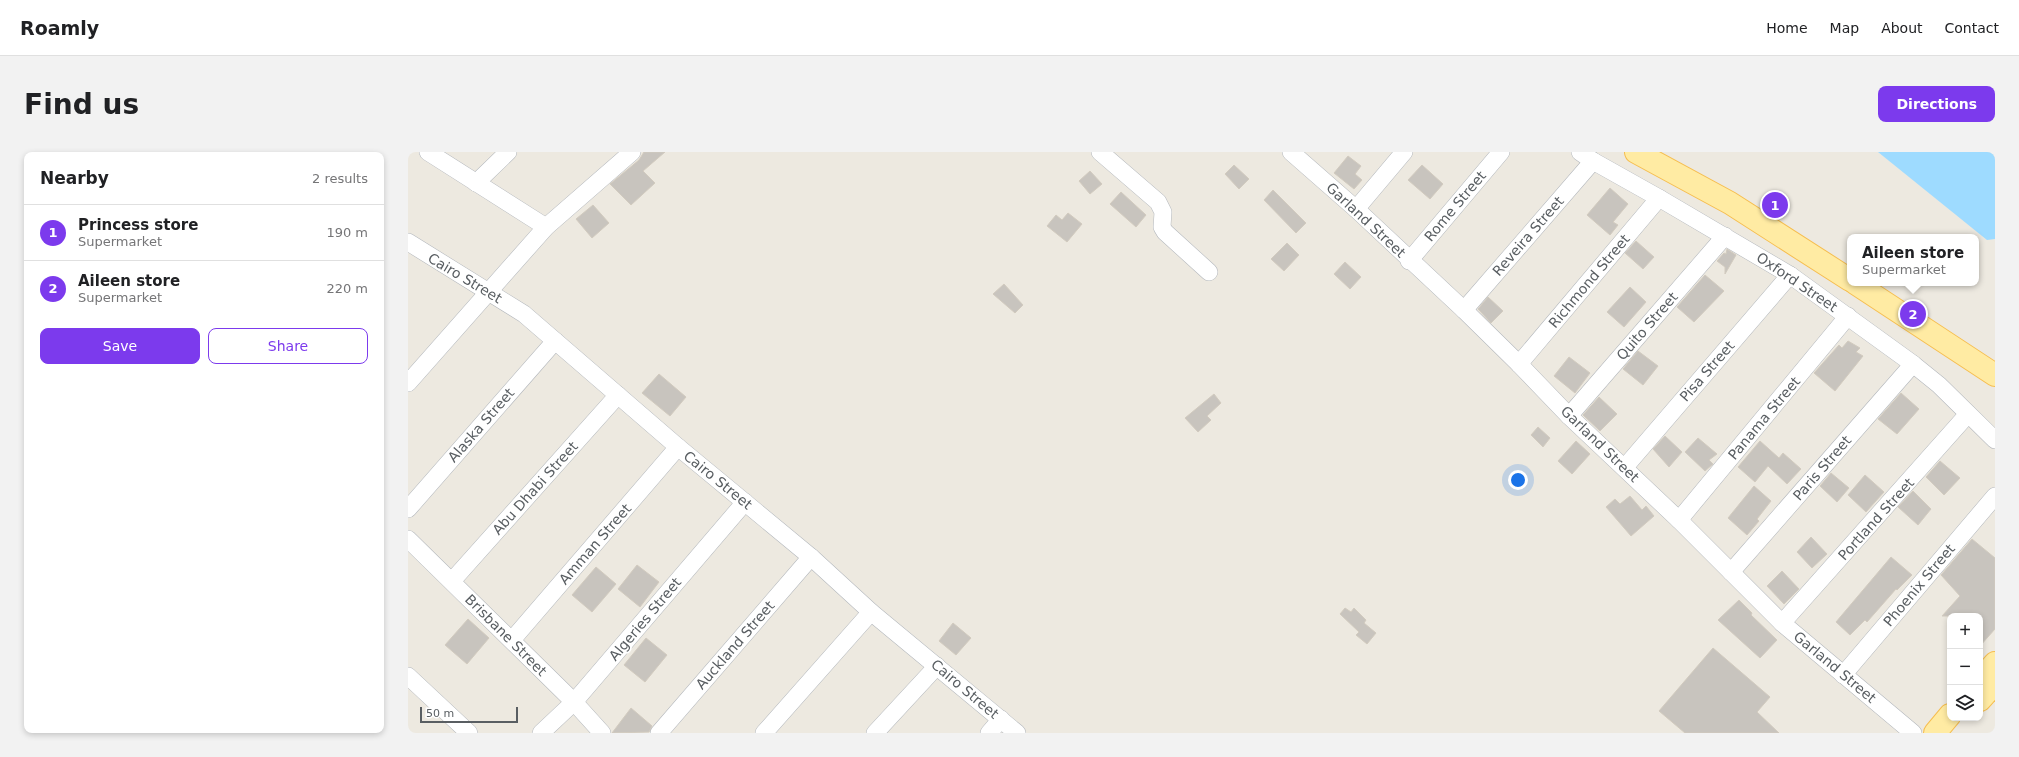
<!DOCTYPE html>
<meta charset="utf-8">
<style>
:root{--surface:#fff;--page:#f2f2f2;--text:#202124;--muted:#757577;--line:#e0e0e0;--accent:#7c3aed}
body{margin:0;font-family:"DejaVu Sans",sans-serif;background:var(--page);color:var(--text)}
.controls{position:absolute;right:12px;bottom:12px;display:grid;overflow:hidden;border-radius:8px;box-shadow:0 2px 6px #0003}
.controls button{width:36px;height:36px;display:grid;place-items:center;padding:0;border:0;border-bottom:1px solid var(--line);background:var(--surface);color:var(--text);font:20px sans-serif}
.scale{position:absolute;left:12px;bottom:10px;width:98px;box-sizing:border-box;padding-left:4px;border:2px solid #595e62;border-top:0;font-size:11px;line-height:14px;white-space:nowrap;color:#595e62;-webkit-text-stroke:3px #fff;paint-order:stroke}
.you{position:absolute;left:1110px;top:328px;width:14px;height:14px;margin:-10px;border:3px solid #fff;border-radius:50%;background:#1a73e8;box-shadow:0 0 0 6px #1a73e833}
.badge{display:grid;place-items:center;width:26px;height:26px;border-radius:50%;background:var(--accent);color:#fff;font-size:13px;font-weight:700}
.pin{position:absolute;translate:-50% -50%;border:2px solid #fff;box-shadow:0 1px 4px #0006}
.popup{position:absolute;left:1439px;top:82px;width:132px;height:52px;box-sizing:border-box;display:grid;place-content:center;border-radius:8px;background:var(--surface);filter:drop-shadow(0 1px 3px #0005);font-size:13px;white-space:nowrap;color:var(--muted)}
.popup b{font-size:15px;color:var(--text)}
.popup::after{content:'';position:absolute;left:50%;top:100%;margin-left:-8px;border:8px solid transparent;border-top-color:var(--surface)}
.list{margin:0;padding:0;list-style:none}
h2{display:flex;justify-content:space-between;align-items:center;height:52px;margin:0;padding:0 16px;font-size:17px}
h2 small{font-size:13px;font-weight:400;color:var(--muted)}
.list li{display:grid;grid-template-columns:26px 1fr auto;gap:12px;align-items:center;box-sizing:border-box;height:56px;padding:0 16px;border-top:1px solid var(--line)}
.list b{display:block;font-size:15px;white-space:nowrap}
.list p{margin:0;font-size:13px;white-space:nowrap;color:var(--muted)}
.list em{font-size:13px;font-style:normal;color:var(--muted)}
.actions{display:flex;gap:8px;padding:12px 16px}
.actions a{flex:1;padding:9px 0;border:1px solid var(--accent);border-radius:8px;text-align:center;font-size:14px;color:var(--accent)}
.actions .main{background:var(--accent);color:#fff}
.icon{flex:none;width:22px;height:22px;fill:none;stroke:currentColor;stroke-width:2;stroke-linecap:round;stroke-linejoin:round}
.map{position:relative;flex:none;width:1587px;height:581px;overflow:hidden;border-radius:8px}
header{display:flex;align-items:center;gap:24px;box-sizing:border-box;height:56px;padding:0 20px;background:var(--surface);border-bottom:1px solid var(--line)}
header strong{font-size:19px}
nav{display:flex;gap:22px;margin-inline-start:auto;font-size:14px}
.intro{display:flex;align-items:center;justify-content:space-between;box-sizing:border-box;height:96px;padding:0 24px}
h1{margin:0;font-size:28px}
.button{padding:10px 18px;border-radius:8px;background:var(--accent);color:#fff;font-size:14px;font-weight:700}
main{display:flex;gap:24px;padding:0 24px}
aside{flex:1;background:var(--surface);border-radius:8px;box-shadow:0 2px 6px #0003}
.map>svg:first-child{display:block}
</style>
<header>
<strong>Roamly</strong>
<nav><a>Home</a><a>Map</a><a>About</a><a>Contact</a></nav>
</header>
<div class="intro"><h1>Find us</h1><a class="button">Directions</a></div>
<main>
<aside>
<h2>Nearby<small>2 results</small></h2>
<ul class="list">
<li><span class="badge">1</span><div><b>Princess store</b><p>Supermarket</p></div><em>190 m</em></li>
<li><span class="badge">2</span><div><b>Aileen store</b><p>Supermarket</p></div><em>220 m</em></li>
</ul>
<div class="actions"><a class="main">Save</a><a>Share</a></div>
</aside>
<div class="map">
<svg width="1587" height="581" viewBox="0 0 1587 581">
<rect width="100%" height="100%" fill="#ede9e0"/>
<!-- water -->
<polygon fill="#9edbff" points="1470,0 1587,0 1587,87 1579,88"/>
<!-- building -->
<g fill="#c8c4be" stroke="#d2cbbf">
<polygon points="236,0 257,0 235,19 247,31 223,53 202,32 231,8"/>
<polygon points="940,4 953,14 947,22 954,28 946,37 926,21"/>
<polygon points="826,13 841,27 831,37 817,22"/>
<polygon points="1014,13 1035,32 1022,47 1000,28"/>
<polygon points="682,19 694,32 682,42 671,29"/>
<polygon points="1202,36 1220,52 1205,70 1210,73 1202,83 1179,63"/>
<polygon points="865,38 898,71 888,81 856,48"/>
<polygon points="713,40 738,63 728,75 702,52"/>
<polygon points="185,53 201,71 184,86 168,67"/>
<polygon points="660,61 674,72 659,90 639,74 648,63 654,68"/>
<polygon points="1228,89 1246,105 1235,117 1217,101"/>
<polygon points="879,91 891,103 876,119 863,107"/>
<polygon points="1319,97 1328,103 1317,122 1317,115 1309,109 1316,101 1318,102"/>
<polygon points="937,110 953,125 942,137 926,122"/>
<polygon points="1297,123 1316,139 1286,170 1269,155"/>
<polygon points="596,132 615,153 607,161 585,142"/>
<polygon points="1222,135 1238,150 1216,175 1199,160"/>
<polygon points="1080,145 1095,159 1083,171 1070,157"/>
<polygon points="1440,189 1452,196 1448,200 1455,204 1427,239 1406,221 1431,193 1434,196"/>
<polygon points="1230,199 1250,214 1235,233 1215,217"/>
<polygon points="1161,205 1182,221 1167,241 1146,224"/>
<polygon points="251,222 278,245 262,264 234,241"/>
<polygon points="1493,241 1511,257 1489,282 1470,267"/>
<polygon points="806,242 813,251 799,264 803,268 790,280 777,266"/>
<polygon points="1191,245 1209,262 1192,279 1175,263"/>
<polygon points="1130,275 1142,286 1135,295 1123,283"/>
<polygon points="1257,284 1274,300 1261,315 1245,297"/>
<polygon points="1290,286 1309,302 1301,308 1305,312 1297,319 1277,300"/>
<polygon points="1168,289 1182,302 1164,322 1150,309"/>
<polygon points="1352,289 1371,306 1375,301 1393,317 1379,332 1360,314 1347,330 1330,315"/>
<polygon points="1532,309 1552,326 1536,343 1518,325"/>
<polygon points="1423,321 1441,336 1429,350 1412,334"/>
<polygon points="1457,323 1476,340 1458,360 1440,343"/>
<polygon points="1346,334 1363,349 1349,367 1351,369 1339,383 1320,366"/>
<polygon points="1505,339 1523,357 1510,373 1490,355"/>
<polygon points="1222,344 1234,358 1238,354 1246,364 1223,384 1198,355 1207,347 1212,352"/>
<polygon points="1403,385 1419,402 1404,416 1389,400"/>
<polygon points="1564,387 1587,406 1587,477 1572,494 1572,464 1534,464 1552,444 1533,423"/>
<polygon points="1483,405 1504,423 1489,438 1488,437 1459,470 1457,468 1442,483 1428,470"/>
<polygon points="229,413 251,430 232,455 210,437"/>
<polygon points="188,415 208,432 184,460 164,443"/>
<polygon points="1374,419 1391,437 1376,452 1359,434"/>
<polygon points="1331,448 1344,461 1343,463 1369,488 1352,506 1310,468"/>
<polygon points="937,456 943,460 946,456 958,468 956,471 968,481 959,492 948,483 951,480 932,462"/>
<polygon points="60,467 81,486 59,512 37,493"/>
<polygon points="545,471 563,486 548,503 531,489"/>
<polygon points="238,486 259,503 237,530 216,513"/>
<polygon points="1305,496 1362,545 1349,560 1371,581 1277,581 1251,559"/>
<polygon points="223,556 244,574 241,580 204,581"/>
</g>
<g fill="none" stroke-linecap="round" stroke-linejoin="round">
<!-- minor casing -->
<g stroke="#b3b7bc" stroke-width="18">
<g id="minor">
<polyline points="20,0 138,75"/>
<polyline points="692,0 750,50 755,60 754,75 757,80 801,120"/>
<polyline points="883,0 948,57 1056,158 1111,212 1161,264 1271,368 1374,471 1505,581"/>
<polyline points="1172,0 1185,9 1251,46 1382,123 1505,212 1531,233 1587,288"/>
<polyline points="68,31 100,0"/>
<polyline points="948,57 996,0"/>
<polyline points="0,90 116,162 270,295 403,405 463,460 609,581"/>
<polyline points="1001,109 1093,0"/>
<polyline points="1056,158 1185,9"/>
<polyline points="1111,212 1251,46"/>
<polyline points="0,231 138,75 224,0"/>
<polyline points="1161,264 1317,84"/>
<polyline points="1217,315 1382,123"/>
<polyline points="0,357 147,189"/>
<polyline points="1271,368 1440,164"/>
<polyline points="0,387 166,550 194,581"/>
<polyline points="1323,420 1505,212"/>
<polyline points="44,429 210,243"/>
<polyline points="1374,471 1560,262"/>
<polyline points="104,488 270,295"/>
<polyline points="1435,523 1587,344"/>
<polyline points="0,524 61,581"/>
<polyline points="133,581 166,550 337,350"/>
<polyline points="251,581 403,405"/>
<polyline points="356,581 463,460"/>
<polyline points="467,581 529,514"/>
<polyline points="581,581 593,567"/>
</g>
</g>
<!-- major casing -->
<g stroke="#f6be50" stroke-width="24">
<g id="major">
<polyline points="1228,0 1322,51 1442,128"/>
<polyline points="1447,131 1587,223"/>
<polyline points="1572,528 1587,511"/>
<polyline points="1572,548 1587,531"/>
<polyline points="1527,581 1542,563"/>
</g>
</g>
<!-- minor -->
<use href="#minor" stroke="#fff" stroke-width="17"/>
<!-- major -->
<use href="#major" stroke="#ffeba3" stroke-width="22"/>
</g>
<g text-anchor="middle" dominant-baseline="central" stroke-width="3.5" stroke-linejoin="round" paint-order="stroke">
<!-- street labels -->
<g font-size="14" fill="#595e62" stroke="#fff">
<text transform="translate(1047 54) rotate(-50)">Rome Street</text>
<text transform="translate(958 68) rotate(43)">Garland Street</text>
<text transform="translate(1120 84) rotate(-49)">Reveira Street</text>
<text transform="translate(57 126) rotate(31)">Cairo Street</text>
<text transform="translate(1181 129) rotate(-50)">Richmond Street</text>
<text transform="translate(1389 130) rotate(34)">Oxford Street</text>
<text transform="translate(1239 174) rotate(-49)">Quito Street</text>
<text transform="translate(1299 219) rotate(-49)">Pisa Street</text>
<text transform="translate(1356 266) rotate(-50)">Panama Street</text>
<text transform="translate(73 273) rotate(-49)">Alaska Street</text>
<text transform="translate(1192 292) rotate(44)">Garland Street</text>
<text transform="translate(1414 316) rotate(-49)">Paris Street</text>
<text transform="translate(310 328) rotate(39)">Cairo Street</text>
<text transform="translate(127 336) rotate(-48)">Abu Dhabi Street</text>
<text transform="translate(1468 367) rotate(-48)">Portland Street</text>
<text transform="translate(187 392) rotate(-49)">Amman Street</text>
<text transform="translate(1511 433) rotate(-50)">Phoenix Street</text>
<text transform="translate(237 467) rotate(-50)">Algeries Street</text>
<text transform="translate(98 483) rotate(45)">Brisbane Street</text>
<text transform="translate(327 493) rotate(-49)">Auckland Street</text>
<text transform="translate(1427 515) rotate(40)">Garland Street</text>
<text transform="translate(557 537) rotate(40)">Cairo Street</text>
</g>
</g>
</svg>
<div class="controls">
<button>+</button>
<button>−</button>
<button><svg class="icon" aria-label="layers" viewBox="0 0 24 24"><path d="M12 4l9 5-9 5-9-5zM3 14l9 5 9-5"/></svg></button>
</div>
<div class="scale">50 m</div>
<div class="you"></div>
<div class="pin badge" style="left:1367px;top:53px">1</div>
<div class="pin badge" style="left:1505px;top:162px">2</div>
<div class="popup"><b>Aileen store</b>Supermarket</div>
</div>
</main>
